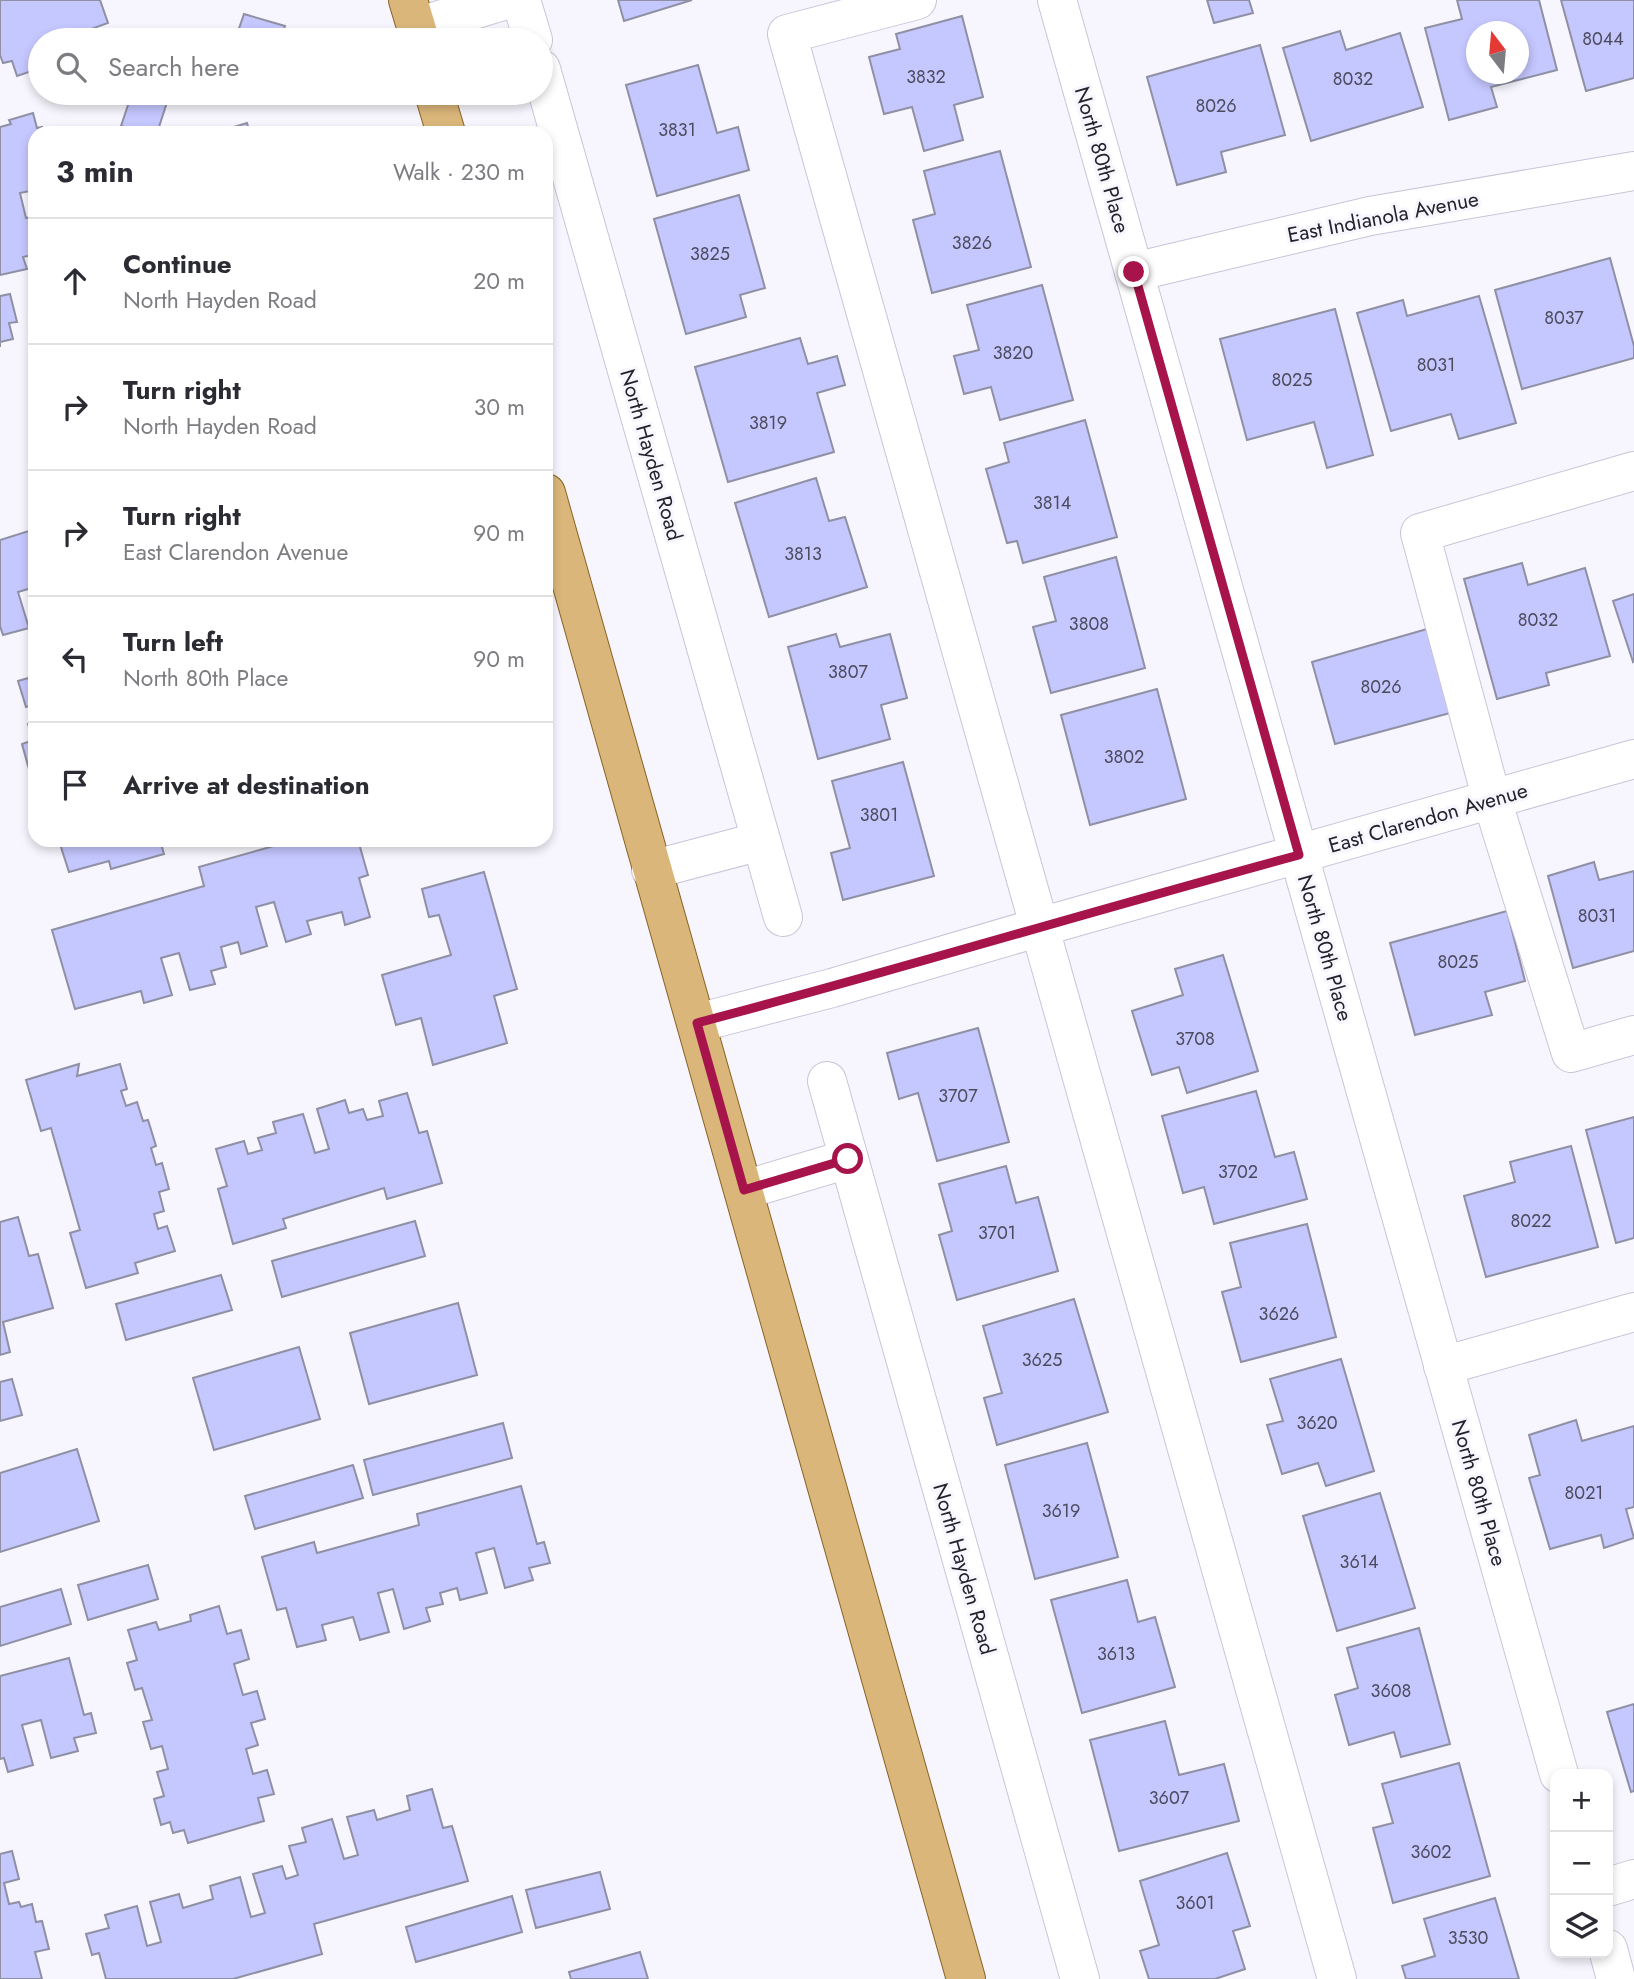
<!DOCTYPE html>
<meta charset="utf-8">
<style>
:root{--surface:#fff;--page:#f2f2f3;--text:#2b2b33;--muted:#7c7c81;--line:#e1e1e2}
body{margin:0;font-family:Jost,sans-serif;background:var(--page);color:var(--text)}
.controls{position:absolute;right:21px;bottom:21px;display:grid;overflow:hidden;border-radius:14px;box-shadow:0 4px 10px #0003}
.controls button{width:63px;height:63px;display:grid;place-items:center;padding:0;border:0;border-bottom:2px solid var(--line);background:var(--surface);color:var(--text);font:35px sans-serif}
.compass{position:absolute;left:1466px;top:21px;width:63px;height:63px;border-radius:50%;background:var(--surface);box-shadow:0 4px 10px #0003;rotate:344deg}
.stop{position:absolute;width:21px;height:21px;margin:-16px;border:5px solid #a7134b;border-radius:50%;background:#fff}
.stop.end{background:#a7134b;border-color:#fff;box-shadow:0 2px 7px #0008}
.list{margin:0;padding:0;list-style:none}
h2{display:flex;justify-content:space-between;align-items:center;height:91px;margin:0;padding:0 28px;font-size:30px}
h2 small{font-size:23px;font-weight:400;color:var(--muted)}
.list li{display:grid;grid-template-columns:46px 1fr auto;gap:21px;align-items:center;box-sizing:border-box;height:126px;padding:0 28px;border-top:2px solid var(--line)}
.list b{display:block;font-size:26px;white-space:nowrap}
.list p{margin:0;font-size:23px;white-space:nowrap;color:var(--muted)}
.list em{font-size:23px;font-style:normal;color:var(--muted)}
.icon{flex:none;width:38px;height:38px;fill:none;stroke:currentColor;stroke-width:2;stroke-linecap:round;stroke-linejoin:round}
.map{position:relative;flex:none;width:1634px;height:1979px;overflow:hidden}
.search{position:absolute;background:var(--surface);box-shadow:0 4px 10px #0003;left:28px;top:28px;width:525px;height:77px;display:flex;align-items:center;gap:18px;box-sizing:border-box;padding:0 24px;border-radius:38px;color:var(--muted);font-size:26px}
.panel{position:absolute;background:var(--surface);box-shadow:0 4px 10px #0003;left:28px;top:126px;width:525px;height:721px;border-radius:21px}
.map>svg:first-child{display:block}
</style>
<div class="map">
<svg width="1634" height="1979" viewBox="0 0 1634 1979">
<rect width="100%" height="100%" fill="#f7f6fe"/>
<!-- building -->
<g fill="#c5c7ff" stroke="#8f90a3" stroke-width="2" fill-rule="evenodd">
<polygon points="0,0 100,0 108,23 91,29 94,38 87,40 40,40 40,63 36,64 38,69 17,76 12,61 3,63 0,55"/>
<polygon points="618,0 692,0 624,21"/>
<polygon points="1207,0 1249,0 1253,13 1214,23"/>
<path d="M1457,0h82l18,70 -66,17 6,20 -48,13 -24,-92 37,-9zM1476,32h42v42h-42z"/>
<polygon points="1561,0 1634,0 1634,78 1586,91"/>
<polygon points="244,14 285,26 281,40 235,40"/>
<polygon points="962,16 983,97 954,105 963,140 924,151 912,107 884,114 869,57 900,49 896,34"/>
<polygon points="1340,31 1346,50 1400,33 1423,107 1311,141 1283,48"/>
<polygon points="1260,45 1285,135 1221,152 1226,172 1177,185 1147,77"/>
<polygon points="698,65 717,133 738,127 749,170 657,196 626,85"/>
<polygon points="132,93 170,93 157,133 144,133 121,126"/>
<polygon points="33,113 37,128 42,127 44,133 35,133 35,190 20,193 26,218 35,216 35,246 30,247 32,255 23,257 27,269 0,275 0,127 11,124 9,120"/>
<polygon points="247,123 250,133 214,133"/>
<polygon points="1000,151 1031,267 932,293 913,220 935,214 924,171"/>
<polygon points="739,195 765,288 740,295 746,317 686,334 654,219"/>
<polygon points="1610,258 1634,346 1634,358 1522,389 1495,290"/>
<polygon points="1042,285 1073,400 1000,420 991,387 964,394 954,356 979,350 967,305"/>
<polygon points="10,294 17,322 9,323 13,339 0,342 0,347 0,296"/>
<polygon points="1479,296 1516,423 1459,439 1451,414 1391,431 1357,313 1403,300 1407,316"/>
<polygon points="1335,309 1373,455 1327,468 1314,422 1247,440 1220,339"/>
<polygon points="800,338 808,364 837,356 845,385 817,393 834,452 728,482 695,367"/>
<polygon points="1085,420 1117,537 1023,563 1017,541 1007,543 986,469 1009,462 1004,443"/>
<polygon points="816,478 829,521 845,517 867,587 769,617 735,503"/>
<polygon points="35,529 35,587 18,592 29,628 3,635 0,626 0,540"/>
<polygon points="1116,557 1145,668 1051,693 1033,627 1056,621 1044,577"/>
<polygon points="1522,563 1528,585 1585,568 1610,656 1546,673 1549,685 1497,699 1464,579"/>
<polygon points="1634,594 1634,661 1633,662 1613,601"/>
<polygon points="1427,629 1450,713 1335,744 1312,662"/>
<polygon points="836,634 840,647 890,634 907,698 881,705 890,739 818,759 788,647"/>
<polygon points="35,676 35,704 26,707 18,681"/>
<polygon points="1157,689 1186,799 1090,825 1061,715"/>
<polygon points="35,722 35,771 30,773 22,744 33,740 28,724"/>
<polygon points="903,762 934,876 843,900 831,853 850,848 832,781"/>
<polygon points="71,840 160,840 164,854 111,869 109,861 69,872 60,844"/>
<polygon points="295,840 358,840 368,875 359,878 370,917 345,925 342,912 307,921 311,934 286,942 274,902 256,907 267,946 241,954 238,942 221,947 226,967 211,971 215,984 190,990 179,953 161,958 172,995 144,1003 141,991 75,1009 52,930 204,886 199,867"/>
<polygon points="1594,862 1599,880 1634,871 1634,951 1573,968 1548,876"/>
<polygon points="484,872 517,989 494,996 507,1043 433,1065 421,1018 396,1025 382,975 451,955 439,915 429,917 422,889"/>
<polygon points="1507,911 1525,981 1485,992 1492,1015 1415,1035 1390,943"/>
<polygon points="1223,955 1258,1071 1187,1093 1179,1067 1152,1075 1132,1011 1183,995 1175,969"/>
<polygon points="978,1028 1009,1142 937,1161 918,1093 899,1099 887,1053"/>
<polygon points="79,1064 77,1076 120,1064 127,1089 121,1091 126,1106 137,1102 143,1121 148,1120 156,1146 151,1148 156,1165 162,1163 169,1189 159,1192 164,1211 154,1214 158,1229 167,1226 175,1251 135,1263 138,1273 86,1288 70,1233 80,1230 51,1128 41,1131 26,1080"/>
<polygon points="1256,1091 1275,1157 1294,1152 1307,1199 1214,1224 1204,1187 1183,1193 1162,1116"/>
<polygon points="407,1093 419,1133 427,1131 442,1183 387,1199 384,1188 283,1219 286,1228 233,1244 218,1189 227,1186 216,1149 244,1141 248,1154 262,1150 258,1138 276,1133 273,1122 303,1114 315,1153 329,1149 317,1109 345,1100 349,1113 363,1109 367,1120 383,1116 379,1101"/>
<polygon points="1634,1117 1634,1238 1616,1243 1586,1130"/>
<polygon points="1571,1146 1598,1247 1486,1277 1464,1196 1515,1182 1510,1162"/>
<polygon points="1006,1166 1016,1203 1038,1197 1058,1271 957,1300 939,1235 952,1231 939,1184"/>
<polygon points="18,1217 29,1256 38,1254 53,1308 3,1322 10,1352 0,1355 0,1222"/>
<polygon points="415,1221 425,1256 282,1297 272,1261"/>
<polygon points="1307,1224 1336,1337 1241,1362 1222,1292 1241,1287 1230,1243"/>
<polygon points="221,1275 232,1310 126,1340 116,1304"/>
<polygon points="1074,1299 1108,1412 997,1445 984,1398 1002,1393 983,1326"/>
<polygon points="458,1303 477,1375 369,1404 350,1333"/>
<polygon points="299,1347 320,1419 214,1450 193,1378"/>
<polygon points="1341,1359 1374,1471 1326,1486 1318,1463 1282,1474 1267,1425 1283,1421 1270,1379"/>
<polygon points="12,1379 22,1415 0,1421 0,1382"/>
<polygon points="1576,1420 1582,1441 1634,1426 1634,1507 1626,1509 1634,1538 1604,1548 1601,1535 1550,1549 1529,1478 1540,1475 1529,1435"/>
<polygon points="503,1423 512,1458 373,1495 364,1460"/>
<polygon points="1087,1443 1118,1557 1035,1579 1005,1465"/>
<polygon points="77,1449 99,1521 0,1552 0,1473"/>
<polygon points="353,1465 363,1498 255,1529 245,1496"/>
<polygon points="521,1486 537,1544 544,1542 550,1563 529,1568 533,1580 505,1588 494,1548 476,1553 487,1593 460,1600 457,1588 440,1593 443,1604 426,1608 430,1621 404,1629 393,1589 378,1593 389,1632 360,1640 353,1617 322,1625 326,1640 297,1647 286,1608 277,1610 262,1557 314,1542 317,1553 419,1525 417,1514"/>
<polygon points="1380,1493 1415,1608 1337,1631 1303,1516"/>
<polygon points="148,1565 158,1599 88,1620 78,1585"/>
<polygon points="1127,1580 1138,1622 1155,1617 1175,1687 1082,1713 1051,1600"/>
<polygon points="61,1589 71,1624 0,1646 0,1607"/>
<polygon points="219,1606 227,1634 241,1630 249,1659 234,1664 243,1695 257,1691 265,1719 251,1723 258,1745 246,1749 253,1774 267,1770 274,1794 258,1798 264,1821 188,1843 184,1830 173,1833 170,1822 161,1825 154,1799 164,1796 157,1772 168,1769 162,1746 151,1749 143,1722 152,1720 142,1688 135,1690 127,1663 137,1660 128,1630 156,1622 159,1630 191,1621 190,1615"/>
<polygon points="1419,1628 1450,1744 1401,1757 1394,1732 1349,1745 1335,1695 1358,1688 1347,1648"/>
<polygon points="69,1658 84,1715 91,1713 96,1733 74,1738 78,1751 51,1758 41,1720 22,1725 33,1765 8,1772 4,1758 0,1759 0,1676"/>
<polygon points="1634,1704 1634,1791 1631,1792 1607,1712"/>
<polygon points="1165,1721 1179,1775 1224,1764 1239,1821 1119,1851 1090,1740"/>
<polygon points="1459,1763 1490,1876 1393,1903 1373,1828 1393,1823 1382,1784"/>
<polygon points="432,1789 443,1828 452,1826 468,1881 314,1924 322,1954 233,1979 106,1979 99,1953 92,1955 86,1934 109,1928 105,1915 137,1906 147,1946 161,1942 150,1902 179,1894 183,1908 213,1899 210,1886 240,1877 251,1917 265,1913 253,1874 282,1866 286,1879 298,1875 289,1846 306,1842 302,1828 332,1819 344,1859 358,1855 347,1817 374,1810 377,1820 410,1810 407,1796"/>
<polygon points="12,1851 19,1879 4,1883 9,1904 19,1902 21,1907 32,1904 36,1922 42,1921 49,1949 35,1952 42,1979 0,1979 0,1854"/>
<polygon points="1227,1853 1250,1926 1233,1931 1245,1969 1215,1979 1149,1979 1140,1951 1159,1945 1140,1881"/>
<polygon points="600,1872 610,1909 536,1928 526,1890"/>
<polygon points="512,1896 522,1932 416,1962 406,1927"/>
<polygon points="1495,1898 1519,1979 1406,1979 1402,1966 1435,1956 1424,1919"/>
<polygon points="640,1952 648,1979 571,1979 569,1972"/>
</g>
<g fill="none" stroke-linecap="round" stroke-linejoin="round">
<!-- minor casing -->
<g stroke="#c8c5d8" stroke-width="40">
<g id="minor">
<polyline points="521,0 533,40"/>
<polyline points="917,0 787,34 1337,1979"/>
<polyline points="1057,0 1559,1774"/>
<polyline points="416,27 506,0"/>
<polyline points="541,69 783,917"/>
<polyline points="1134,272 1370,216 1634,171"/>
<polyline points="1634,471 1420,533 1492,800 1571,1053 1634,1035"/>
<polyline points="651,870 761,841"/>
<polyline points="697,1023 832,988 1040,927 1634,759"/>
<polyline points="827,1081 1080,1979"/>
<polyline points="744,1190 848,1159"/>
<polyline points="1443,1366 1634,1312"/>
<polyline points="1608,1887 1634,1879"/>
<polyline points="1608,1949 1616,1979"/>
</g>
</g>
<!-- major casing -->
<g stroke="#8a6324" stroke-width="40">
<g id="major">
<polyline points="408,0 420,40"/>
<polyline points="434,93 446,133"/>
<polyline points="546,493 966,1979"/>
</g>
</g>
<!-- minor -->
<use href="#minor" stroke="#fff" stroke-width="38"/>
<!-- major -->
<use href="#major" stroke="#dab67a" stroke-width="38"/>
</g>
<g fill="none" stroke-linecap="round" stroke-linejoin="round">
<!-- route -->
<path stroke="#a7134b" stroke-width="9" d="M848,1159l-104,31 -47,-167c201,-53 401,-114 602,-168l-165,-583"/>
</g>
<g text-anchor="middle" dominant-baseline="central" stroke-width="6" stroke-linejoin="round" paint-order="stroke">
<!-- number labels -->
<g font-size="18" fill="#4c4b5e">
<text x="1603" y="39">8044</text>
<text x="926" y="77">3832</text>
<text x="1353" y="79">8032</text>
<text x="1216" y="106">8026</text>
<text x="677" y="130">3831</text>
<text x="972" y="243">3826</text>
<text x="710" y="254">3825</text>
<text x="1564" y="318">8037</text>
<text x="1013" y="353">3820</text>
<text x="1436" y="365">8031</text>
<text x="1292" y="380">8025</text>
<text x="768" y="423">3819</text>
<text x="1052" y="503">3814</text>
<text x="803" y="554">3813</text>
<text x="1538" y="620">8032</text>
<text x="1089" y="624">3808</text>
<text x="848" y="672">3807</text>
<text x="1381" y="687">8026</text>
<text x="1124" y="757">3802</text>
<text x="879" y="815">3801</text>
<text x="1597" y="916">8031</text>
<text x="1458" y="962">8025</text>
<text x="1195" y="1039">3708</text>
<text x="958" y="1096">3707</text>
<text x="1238" y="1172">3702</text>
<text x="1531" y="1221">8022</text>
<text x="997" y="1233">3701</text>
<text x="1279" y="1314">3626</text>
<text x="1042" y="1360">3625</text>
<text x="1317" y="1423">3620</text>
<text x="1584" y="1493">8021</text>
<text x="1061" y="1511">3619</text>
<text x="1359" y="1562">3614</text>
<text x="1116" y="1654">3613</text>
<text x="1391" y="1691">3608</text>
<text x="1169" y="1798">3607</text>
<text x="1431" y="1852">3602</text>
<text x="1195" y="1903">3601</text>
<text x="1468" y="1938">3530</text>
</g>
<!-- street labels -->
<g font-size="21" fill="#232229" stroke="#f7f6fe">
<text transform="translate(1102 160) rotate(74)">North 80th Place</text>
<text transform="translate(1383 217) rotate(-11)">East Indianola Avenue</text>
<text transform="translate(651 455) rotate(74)">North Hayden Road</text>
<text transform="translate(1428 818) rotate(-16)">East Clarendon Avenue</text>
<text transform="translate(1325 948) rotate(74)">North 80th Place</text>
<text transform="translate(1479 1493) rotate(74)">North 80th Place</text>
<text transform="translate(964 1569) rotate(74)">North Hayden Road</text>
</g>
</g>
</svg>
<div class="controls">
<button>+</button>
<button>−</button>
<button><svg class="icon" aria-label="layers" viewBox="0 0 24 24"><path d="M12 4l9 5-9 5-9-5zM3 14l9 5 9-5"/></svg></button>
</div>
<svg class="compass" viewBox="-18 -18 36 36"><path d="M0-13l5 13h-10z" fill="#e53935"/><path d="M0 13l5-13h-10z" fill="#7c7c81"/></svg>
<div class="stop" style="left:848px;top:1159px"></div>
<div class="stop end" style="left:1134px;top:272px"></div>
<div class="search"><svg class="icon" aria-label="search" viewBox="0 0 24 24"><circle cx="10" cy="10" r="6"/><path d="M15 15l6 6"/></svg>Search here</div>
<section class="panel">
<h2>3 min<small>Walk · 230 m</small></h2>
<ul class="list">
<li><svg class="icon" aria-label="ahead" viewBox="0 0 24 24"><path d="M12 20V5M6 11l6-6 6 6"/></svg><div><b>Continue</b><p>North Hayden Road</p></div><em>20 m</em></li>
<li><svg class="icon" aria-label="right" viewBox="0 0 24 24"><path d="M7 20v-9h11M14 6l5 5-5 5"/></svg><div><b>Turn right</b><p>North Hayden Road</p></div><em>30 m</em></li>
<li><svg class="icon" aria-label="right" viewBox="0 0 24 24"><path d="M7 20v-9h11M14 6l5 5-5 5"/></svg><div><b>Turn right</b><p>East Clarendon Avenue</p></div><em>90 m</em></li>
<li><svg class="icon" aria-label="left" viewBox="0 0 24 24"><path d="M17 20v-9H6M10 6l-5 5 5 5"/></svg><div><b>Turn left</b><p>North 80th Place</p></div><em>90 m</em></li>
<li><svg class="icon" aria-label="arrive" viewBox="0 0 24 24"><path d="M6 21V4h12l-3 4 3 4H6"/></svg><div><b>Arrive at destination</b></div></li>
</ul>
</section>
</div>
